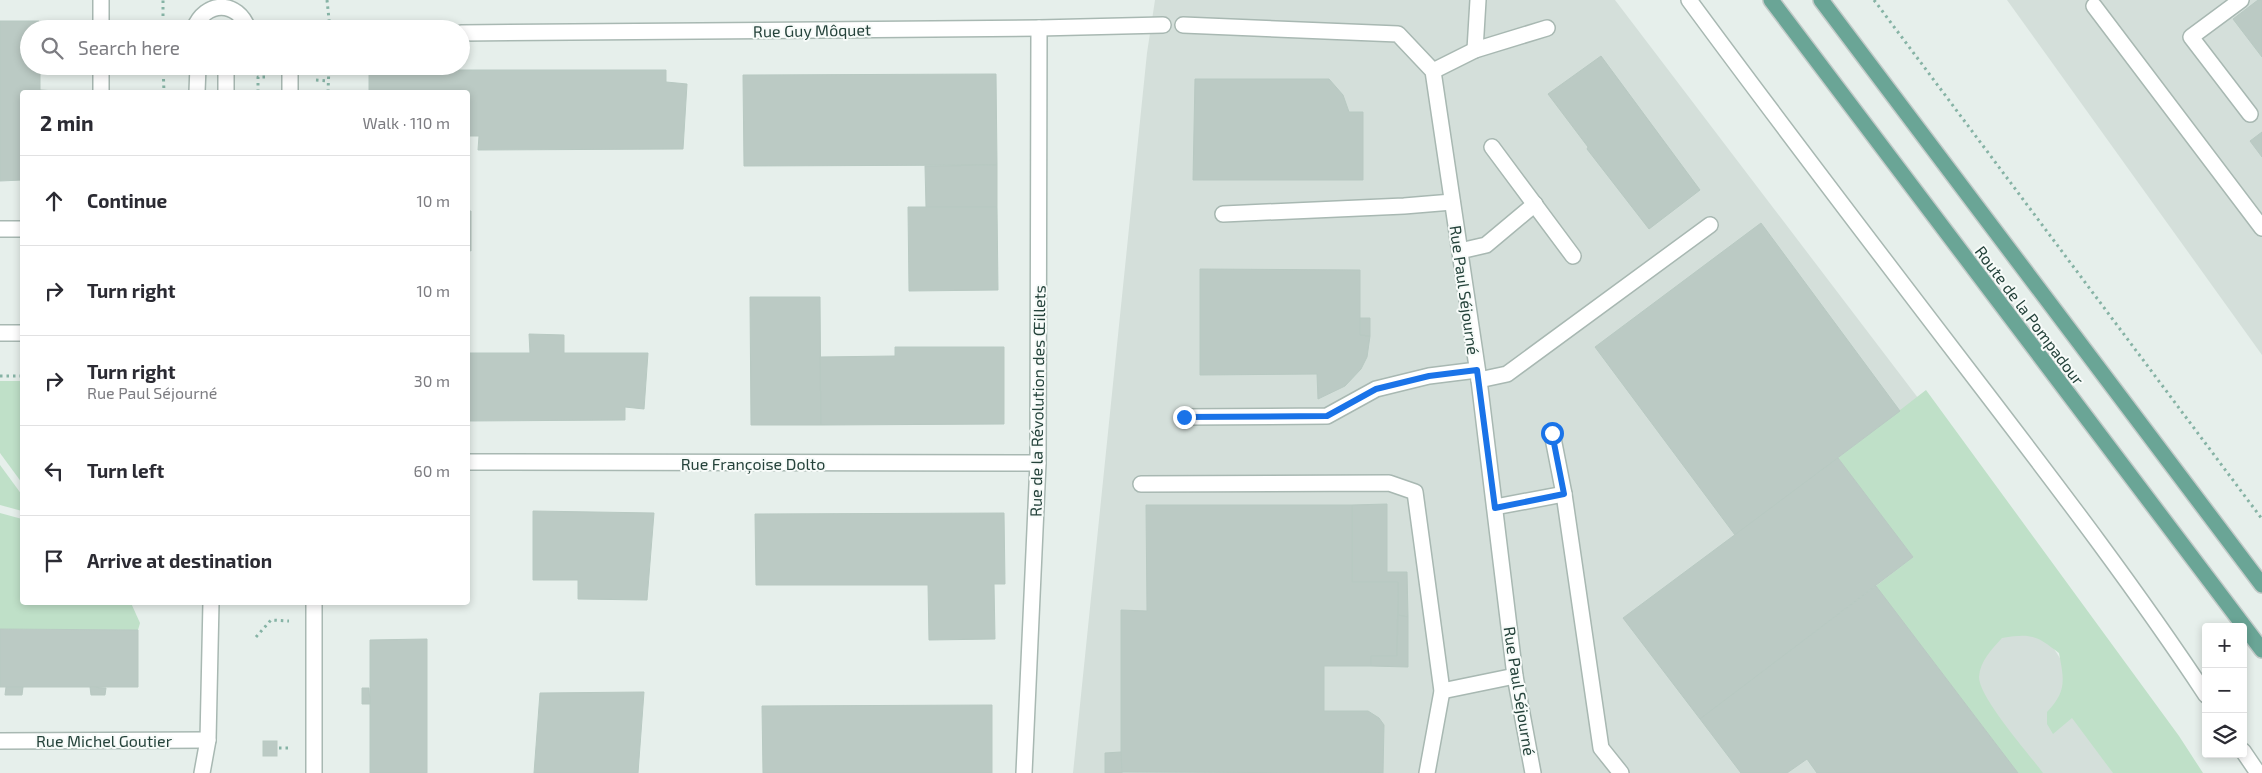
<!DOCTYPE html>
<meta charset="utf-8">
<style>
:root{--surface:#fff;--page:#f7f7f7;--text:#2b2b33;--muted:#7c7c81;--line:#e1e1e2}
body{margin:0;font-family:"Exo 2",sans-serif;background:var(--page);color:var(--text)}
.controls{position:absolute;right:15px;bottom:15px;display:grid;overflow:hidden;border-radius:5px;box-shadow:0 2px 8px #0003}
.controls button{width:45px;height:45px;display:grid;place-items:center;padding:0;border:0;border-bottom:1px solid var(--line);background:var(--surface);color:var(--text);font:25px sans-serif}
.stop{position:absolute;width:15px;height:15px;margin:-11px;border:4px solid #1a73e8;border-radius:50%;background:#fff}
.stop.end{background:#1a73e8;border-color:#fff;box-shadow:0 1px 5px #0008}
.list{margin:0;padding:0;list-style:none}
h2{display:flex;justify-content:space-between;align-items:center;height:65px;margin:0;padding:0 20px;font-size:21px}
h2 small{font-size:16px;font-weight:400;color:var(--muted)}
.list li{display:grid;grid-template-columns:32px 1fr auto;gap:15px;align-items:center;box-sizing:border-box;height:90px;padding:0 20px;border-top:1px solid var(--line)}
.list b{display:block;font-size:19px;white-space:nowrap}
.list p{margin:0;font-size:16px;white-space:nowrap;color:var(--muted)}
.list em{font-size:16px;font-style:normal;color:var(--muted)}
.icon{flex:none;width:28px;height:28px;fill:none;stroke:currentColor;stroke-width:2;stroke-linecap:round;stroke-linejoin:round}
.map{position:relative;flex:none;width:2262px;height:773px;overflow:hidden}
.search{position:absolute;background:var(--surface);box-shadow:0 2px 8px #0003;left:20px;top:20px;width:450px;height:55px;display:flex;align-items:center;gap:12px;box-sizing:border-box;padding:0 18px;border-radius:28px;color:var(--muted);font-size:19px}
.panel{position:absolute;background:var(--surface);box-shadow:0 2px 8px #0003;left:20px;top:90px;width:450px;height:515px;border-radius:5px}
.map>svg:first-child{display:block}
</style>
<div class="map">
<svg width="2262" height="773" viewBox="0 0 2262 773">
<rect width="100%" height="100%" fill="#e6efeb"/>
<!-- built -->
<g fill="#d4dfda">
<polygon points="1155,0 1615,0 1963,457 1995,556 2133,773 1073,773 1147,53"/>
<polygon points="2007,0 2262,0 2262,355"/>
</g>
<!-- green -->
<g fill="#bfe0c8">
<polygon points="0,381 22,381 22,483 0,453"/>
<path d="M1926,390l253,346 24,37h-90l-41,-55 -19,16 -6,-10v-12c20,-21 17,-32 12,-59 -23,-18 -28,-20 -57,-15 -10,11 -22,23 -23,39 0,21 51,78 64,96h-25l-142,-187 37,-29 -75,-99z"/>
<polygon points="0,465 22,495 22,511 0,505"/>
<polygon points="0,513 22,519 22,602 131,603 140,623 138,630 0,629"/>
</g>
<!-- building -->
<g fill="#bbcac4" stroke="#b8c9c2">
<polygon points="2258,0 2262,0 2262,57 2233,19"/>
<polygon points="0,21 39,21 39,29 29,29 29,66 40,66 40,90 56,91 56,92 22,92 22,180 0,181"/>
<polygon points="1601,56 1700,190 1649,229 1587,149 1588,147 1548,94"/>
<polygon points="369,70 666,70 666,82 687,84 683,149 478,150 479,136 468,136 468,92 369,92"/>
<polygon points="996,74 997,165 744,166 743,75"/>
<polygon points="1195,79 1329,79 1343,95 1349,112 1363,112 1363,180 1193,180"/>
<polygon points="2262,132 2262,157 2250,141"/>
<polygon points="997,165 997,207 926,207 925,166"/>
<polygon points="908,207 997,207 998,290 909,291"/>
<polygon points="468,211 471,211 471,251 468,250"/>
<polygon points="1761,223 1900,411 1735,535 1595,347"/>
<polygon points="1200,269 1360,270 1360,335 1370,336 1367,357 1361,369 1345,386 1318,399 1317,374 1200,375"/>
<polygon points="750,297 820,297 821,425 751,425"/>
<polygon points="1360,318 1370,318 1370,336 1360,335"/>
<polygon points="529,334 564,335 564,353 648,353 644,409 625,407 625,420 468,421 468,353 530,353"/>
<polygon points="895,347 1004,347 1004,424 821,425 820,357 895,356"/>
<polygon points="1838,458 1913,557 1700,719 1623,618"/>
<polygon points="1387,504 1387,572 1407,572 1408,617 1398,615 1398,582 1352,582 1352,505"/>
<polygon points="1146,505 1352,505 1352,582 1398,582 1397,656 1371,656 1371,666 1324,666 1324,711 1368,711 1379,718 1384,725 1383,773 1121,772 1121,610 1147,611"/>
<polygon points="533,511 654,513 647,600 578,599 578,580 533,580"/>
<polygon points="1004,513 1005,584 994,584 995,639 929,640 928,585 756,585 755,514"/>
<polygon points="1876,586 2018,773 1817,773 1807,759 1787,773 1741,773 1700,719"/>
<polygon points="1398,615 1408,617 1408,667 1371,666 1371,656 1397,656"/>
<polygon points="0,629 138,630 138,687 0,687"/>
<polygon points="427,639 427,773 370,773 370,640"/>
<polygon points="6,687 23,687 22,695 5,695"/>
<polygon points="90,687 106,688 105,695 91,695"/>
<polygon points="362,688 369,688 370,704 362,704"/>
<polygon points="644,692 638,773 534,773 540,693"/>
<polygon points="992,705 992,773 763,773 762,706"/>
<rect x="263" y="741" width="14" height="15"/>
<polygon points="1121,752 1122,773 1105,773 1105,753"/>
</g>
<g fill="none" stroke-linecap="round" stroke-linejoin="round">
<!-- service casing -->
<g stroke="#a8b8b2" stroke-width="18">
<g id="service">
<path d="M1689,0c92,125 186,248 281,372 81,106 162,211 236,323"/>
<polyline points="2241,0 2191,37 2250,114"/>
<polyline points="2094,6 2262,228"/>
<polyline points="101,29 101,0"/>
<polyline points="1475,50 1478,0"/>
<polyline points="1433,71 1475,50 1547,28"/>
<polyline points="101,92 101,66"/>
<polyline points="290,92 290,66"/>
<polyline points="1492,147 1573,256"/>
<polyline points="1223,214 1404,206 1452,202"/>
<polyline points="0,229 22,229"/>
<polyline points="1460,251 1486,245 1535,204"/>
<polyline points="1479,380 1507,374 1710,225"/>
<polyline points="1184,417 1327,416 1376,389 1429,376 1477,370"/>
<polyline points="1552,433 1564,494 1601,748 1621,773"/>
<polyline points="1141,484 1389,483 1415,492 1442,691 1427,773"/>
<polyline points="1495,507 1564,494"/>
<polyline points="314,602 314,773"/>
<polyline points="1442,691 1515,676"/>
<polyline points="2243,751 2258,773"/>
</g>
</g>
<!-- minor casing -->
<g stroke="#a8b8b2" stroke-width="18">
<g id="minor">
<polyline points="1183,25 1398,34 1433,71 1479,380 1515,676 1533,773"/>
<path d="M194,29c11,-29 44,-29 54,0"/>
<polyline points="461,33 1039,28 1163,25"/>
<polyline points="197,92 198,66"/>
<polyline points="226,92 226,66"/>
<polyline points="0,333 22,333"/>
<polyline points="468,462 1038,463"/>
<polyline points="0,741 208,740"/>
<polyline points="202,773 208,740 211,602"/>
<polyline points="1024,773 1038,463 1039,28"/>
</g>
</g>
<!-- primary casing -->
<g stroke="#c2cac8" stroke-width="18">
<g id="primary">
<polyline points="1771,0 2262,650"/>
<polyline points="1821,0 2262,585"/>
</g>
</g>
<!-- path -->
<g stroke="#86b3a5" stroke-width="3" stroke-dasharray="2.5 4" stroke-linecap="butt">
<polyline points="327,0 330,29"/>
<polyline points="1874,0 2262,519"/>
<polyline points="163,29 163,0"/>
<polyline points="163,66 164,92"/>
<polyline points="316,80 329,81"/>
<polyline points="258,92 258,77 265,77"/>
<polyline points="328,92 329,66"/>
<polyline points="0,376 22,376"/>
<polyline points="256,637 271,620 289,621"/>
<polyline points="279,748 289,748"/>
</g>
<!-- service -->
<use href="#service" stroke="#fff" stroke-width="15"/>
<!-- minor -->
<use href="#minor" stroke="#fff" stroke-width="15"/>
<!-- primary -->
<use href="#primary" stroke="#6aa596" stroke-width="15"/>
</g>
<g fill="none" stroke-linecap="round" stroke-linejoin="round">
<!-- route -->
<polyline stroke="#1a73e8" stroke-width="6" points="1184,417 1327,416 1376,389 1429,376 1477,370 1495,508 1564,494 1552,433"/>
</g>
<g text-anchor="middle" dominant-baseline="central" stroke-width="4" stroke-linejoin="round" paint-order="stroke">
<!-- street labels -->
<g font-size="16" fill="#24423a" stroke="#f7fbf9">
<text transform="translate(812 30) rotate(-1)">Rue Guy Môquet</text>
<text transform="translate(1465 290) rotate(82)">Rue Paul Séjourné</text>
<text transform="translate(2030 315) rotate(53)">Route de la Pompadour</text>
<text transform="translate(1037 401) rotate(-89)">Rue de la Révolution des Œillets</text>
<text x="753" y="463">Rue Françoise Dolto</text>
<text transform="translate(1520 691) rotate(81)">Rue Paul Séjourné</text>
<text x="104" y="740">Rue Michel Goutier</text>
</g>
</g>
</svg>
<div class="controls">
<button>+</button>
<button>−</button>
<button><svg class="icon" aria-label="layers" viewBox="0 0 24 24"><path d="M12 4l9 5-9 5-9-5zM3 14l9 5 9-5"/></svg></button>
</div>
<div class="stop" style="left:1552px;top:433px"></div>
<div class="stop end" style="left:1184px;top:417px"></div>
<div class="search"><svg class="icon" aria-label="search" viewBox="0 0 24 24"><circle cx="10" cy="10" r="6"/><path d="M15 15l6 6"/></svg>Search here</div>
<section class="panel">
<h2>2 min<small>Walk · 110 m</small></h2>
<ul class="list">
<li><svg class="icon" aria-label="ahead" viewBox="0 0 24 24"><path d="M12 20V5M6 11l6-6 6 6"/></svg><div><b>Continue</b></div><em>10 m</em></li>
<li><svg class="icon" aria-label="right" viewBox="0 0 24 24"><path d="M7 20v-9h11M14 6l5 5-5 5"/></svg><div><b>Turn right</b></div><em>10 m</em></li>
<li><svg class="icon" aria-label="right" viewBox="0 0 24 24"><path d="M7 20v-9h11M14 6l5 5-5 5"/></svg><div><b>Turn right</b><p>Rue Paul Séjourné</p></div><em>30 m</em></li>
<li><svg class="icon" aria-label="left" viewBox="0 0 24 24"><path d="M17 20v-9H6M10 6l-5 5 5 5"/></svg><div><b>Turn left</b></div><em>60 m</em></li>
<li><svg class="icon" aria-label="arrive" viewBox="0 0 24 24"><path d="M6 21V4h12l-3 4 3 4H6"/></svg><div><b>Arrive at destination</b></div></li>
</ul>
</section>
</div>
